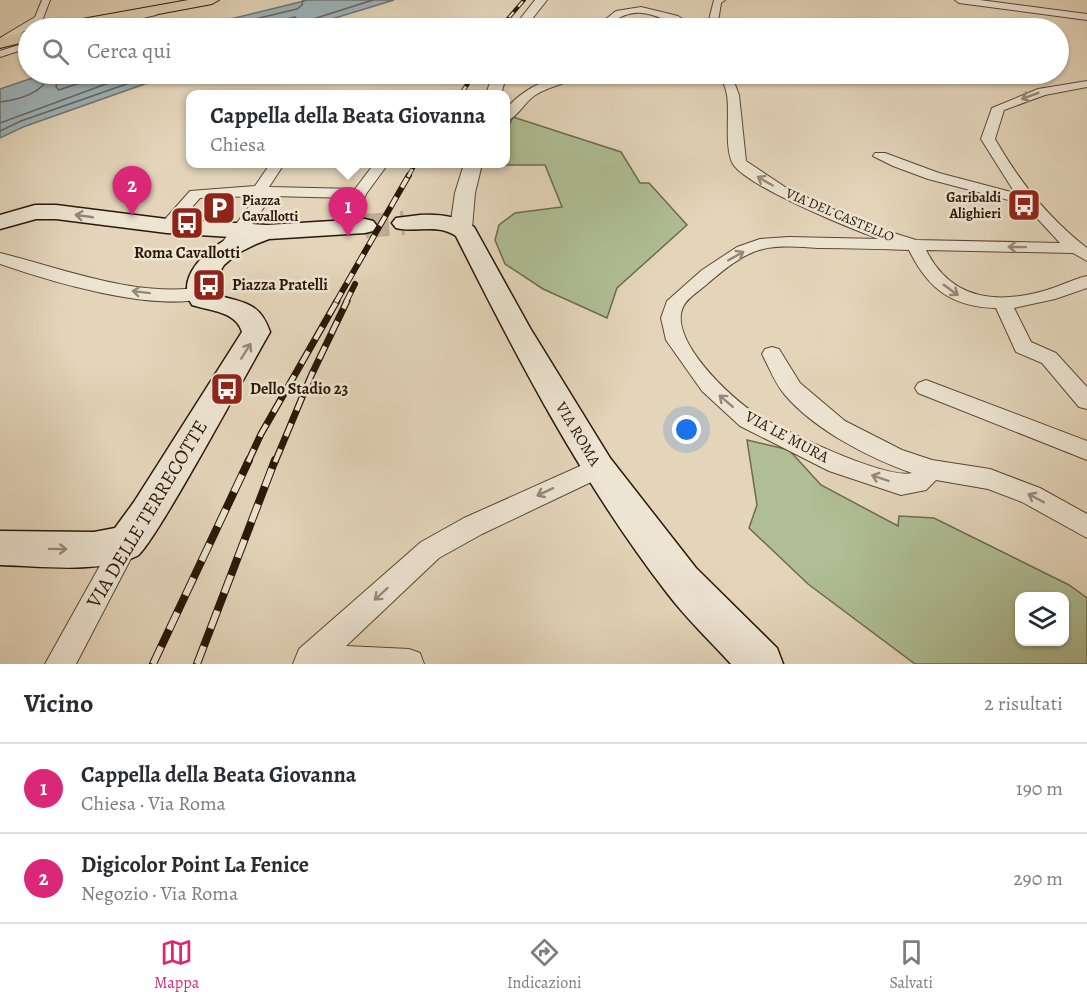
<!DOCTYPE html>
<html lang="it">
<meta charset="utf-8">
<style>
:root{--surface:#fff;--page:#f7f7f7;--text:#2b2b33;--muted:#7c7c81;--line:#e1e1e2;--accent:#db2777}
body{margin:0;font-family:Alegreya,serif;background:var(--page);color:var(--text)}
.controls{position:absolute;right:18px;bottom:18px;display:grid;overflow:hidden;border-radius:12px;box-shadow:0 2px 4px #0004}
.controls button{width:54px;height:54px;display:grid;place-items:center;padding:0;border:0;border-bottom:2px solid var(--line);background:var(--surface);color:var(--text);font:30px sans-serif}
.you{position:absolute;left:687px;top:430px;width:21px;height:21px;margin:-15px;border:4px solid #fff;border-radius:50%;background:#1a73e8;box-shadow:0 0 0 9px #1a73e833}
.badge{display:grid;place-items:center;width:39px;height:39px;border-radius:50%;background:var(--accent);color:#fff;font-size:20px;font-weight:700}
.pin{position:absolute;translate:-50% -50px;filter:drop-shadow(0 2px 3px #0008)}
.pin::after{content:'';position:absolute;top:32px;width:21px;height:18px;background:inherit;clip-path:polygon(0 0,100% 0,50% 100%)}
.popup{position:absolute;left:186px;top:90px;width:324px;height:78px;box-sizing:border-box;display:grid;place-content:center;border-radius:12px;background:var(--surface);filter:drop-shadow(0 2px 4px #0005);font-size:20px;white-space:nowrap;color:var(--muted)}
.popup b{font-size:22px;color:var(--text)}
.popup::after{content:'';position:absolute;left:50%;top:100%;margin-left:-12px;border:12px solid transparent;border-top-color:var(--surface)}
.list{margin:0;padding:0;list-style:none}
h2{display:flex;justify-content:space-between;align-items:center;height:78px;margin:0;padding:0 24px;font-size:26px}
h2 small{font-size:20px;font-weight:400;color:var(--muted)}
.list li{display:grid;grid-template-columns:39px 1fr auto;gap:18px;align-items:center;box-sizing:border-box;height:90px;padding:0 24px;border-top:2px solid var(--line)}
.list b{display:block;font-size:22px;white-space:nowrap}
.list p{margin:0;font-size:20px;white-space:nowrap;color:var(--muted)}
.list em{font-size:20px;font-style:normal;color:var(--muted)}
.icon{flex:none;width:33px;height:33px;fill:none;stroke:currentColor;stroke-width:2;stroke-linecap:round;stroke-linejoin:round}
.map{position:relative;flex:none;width:1087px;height:664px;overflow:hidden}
.search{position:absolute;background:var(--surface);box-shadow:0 2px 4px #0004;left:18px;right:18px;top:18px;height:66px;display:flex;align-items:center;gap:15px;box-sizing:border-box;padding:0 21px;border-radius:33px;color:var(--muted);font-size:22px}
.sheet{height:258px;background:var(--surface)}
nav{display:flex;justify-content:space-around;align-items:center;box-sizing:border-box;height:84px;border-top:2px solid var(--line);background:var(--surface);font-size:16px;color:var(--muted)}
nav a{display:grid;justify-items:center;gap:3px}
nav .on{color:var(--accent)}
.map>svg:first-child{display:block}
</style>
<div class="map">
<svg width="1087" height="664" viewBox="0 0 1087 664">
<rect width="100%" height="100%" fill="#e4d5ba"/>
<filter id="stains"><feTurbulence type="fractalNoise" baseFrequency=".00333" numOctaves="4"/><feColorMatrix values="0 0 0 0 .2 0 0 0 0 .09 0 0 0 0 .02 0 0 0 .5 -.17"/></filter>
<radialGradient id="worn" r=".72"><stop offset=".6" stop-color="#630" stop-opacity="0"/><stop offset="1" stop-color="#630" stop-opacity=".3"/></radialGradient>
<!-- green -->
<g fill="#afbe94" stroke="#6d6b4e" stroke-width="1.5" fill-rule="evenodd">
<polygon points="513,117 621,152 640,183 649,183 687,225 617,288 607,318 543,289 505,264 495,240 499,225 515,213 562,207 545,165 500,165 506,164 506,132"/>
<path d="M747,440l42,10 32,35 77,41 1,-10 35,2 135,67 18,13v66h-172l-107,-80 -59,-56 8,-23zM1020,596h44v46h-44z"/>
</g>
<!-- water -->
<g fill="#9cb5bc" stroke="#6f7674" stroke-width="1.5">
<polygon points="308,0 394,0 302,28 194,28"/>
<polygon points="44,74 173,74 23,127 0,138 0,89"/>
</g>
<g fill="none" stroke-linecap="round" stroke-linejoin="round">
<!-- shore -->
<g stroke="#646662" stroke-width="1.5">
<polyline points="218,28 297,9 302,5 303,0"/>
<polyline points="247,28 295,17 299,20 297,28"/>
<polyline points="305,28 306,23 310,20 373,0"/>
<polyline points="59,74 56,87 59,90 106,74"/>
<path d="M0,102c18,-2 44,-9 50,-28"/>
<polyline points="0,123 133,74"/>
<polyline points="0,131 21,121 155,74"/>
</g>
<!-- secondary-tunnel -->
<polyline stroke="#bfaf97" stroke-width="24" stroke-dasharray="24 12" stroke-linecap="butt" points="365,226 404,223"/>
<!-- minor casing -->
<g stroke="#594735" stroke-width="2">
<g id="minor">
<polygon points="42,0 50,0 42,21 0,45 0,38 35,17"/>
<polygon points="714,0 725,0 721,3 717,28 707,28"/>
<polygon points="955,0 980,0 1087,14 1087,20 959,3"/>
<path d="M641,7l37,9 19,12c-27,3 -47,-28 -80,-9l8,9h-10l-9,-9 10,-8z"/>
<polygon points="153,10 158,13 156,15 99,28 83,28"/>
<polygon points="28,42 28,48 0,57 0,51"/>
<path d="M566,74h16c-13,10 -34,12 -48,22 -9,6 -18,23 -28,25v-12c16,-19 36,-28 60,-35z"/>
<path d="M721,74h10l8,21 7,66 42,28 83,37 45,14 144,3 -36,-39 -96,-25 -35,-13 -20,-10 2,-3h10l54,20 76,20 -34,-54 11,-31 46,-19 49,-8v6l-42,8 -41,15 -9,29c24,42 53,79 92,109v13l-14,-8 -147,-3c25,50 71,55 121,40 14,-4 26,-11 40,-14v12l-32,11 -41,9 17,34 25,11 31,34v22l-8,-2 -37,-44 -26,-11 -20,-44c-44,-1 -68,-19 -87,-58 -30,-1 -61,-2 -91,-2 -18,-1 -37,-3 -55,1 -20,4 -42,23 -57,36 -7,6 -19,13 -23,22 -15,33 49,92 73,107 25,16 130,66 156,59 -43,-15 -97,-43 -127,-78 -10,-11 -16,-28 -23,-41l3,-5 7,-2 7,2 21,34 45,38 57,29 30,10 58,9 50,19 47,26v24l-65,-36 -34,-13 -52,-9 -10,10 -25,5 -72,-24 -89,-45 -38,-35 -36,-51 -5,-22 6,-17 35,-31 35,-23 23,-8 29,-2 91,2c-27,-9 -134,-53 -147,-75 -9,-15 -3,-51 -6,-69 -1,-7 -5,-14 -6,-21z"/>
<polygon points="270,164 284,164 269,187 355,189 374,164 388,164 366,194 352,230 340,230 338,227 350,198 272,196 235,248 223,248 221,244 257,196 200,198 173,229 161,229 159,226 190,191 255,186"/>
<path d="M0,253c65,16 130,43 199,35l6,2 3,4 -3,4c-53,14 -153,-16 -205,-34z"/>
<polygon points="926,380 1087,441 1087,460 918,393 915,388 918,383"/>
<polygon points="598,458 606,461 610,468 606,475 482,534 439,558 346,646 409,649 420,653 424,664 293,664 299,649 421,542 464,518"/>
<polygon points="126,531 135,535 139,543 76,664 45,664 117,535"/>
</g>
</g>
<!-- tertiary casing -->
<g stroke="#594735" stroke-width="2">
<g id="tertiary">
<polygon points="535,0 547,0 525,28 513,28"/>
<polygon points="493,74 507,74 501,94 486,94"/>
<polygon points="464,164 482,164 475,193 472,228 468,232 461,234 454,232 450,228 455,193"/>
</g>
</g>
<!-- secondary casing -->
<g stroke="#2b1809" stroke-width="3">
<g id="secondary">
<path d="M35,205h21l111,14 100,6 98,-6 8,2 4,5 -4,5 -8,2 -96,6 -13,5 -18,9 -14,12 -11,18 1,11c27,9 45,6 56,38 -17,29 -118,217 -133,224 -37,18 -97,10 -137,9v-34l94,1 21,-4 19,-26 108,-170c-6,-21 -32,-21 -50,-27 -18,-28 16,-57 39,-68l-64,-4 -111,-14h-20l-36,10v-14z"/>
<path d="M420,215c19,-1 38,1 54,12l56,101 80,130 86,110 81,80 6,16h-52c-21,-23 -45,-46 -64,-71 -85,-110 -149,-233 -211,-357 -19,-13 -40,-3 -60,-8l-4,-5 4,-5z"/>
</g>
</g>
<!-- primary casing -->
<g stroke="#2b1809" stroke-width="2">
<g id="primary">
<polygon points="188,0 219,0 212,4 83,28 52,28 60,23"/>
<polygon points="28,31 28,41 0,48 0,38"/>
</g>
</g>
<!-- minor -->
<use href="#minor" fill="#ede4d2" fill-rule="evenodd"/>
<!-- tertiary -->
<use href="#tertiary" fill="#ede4d2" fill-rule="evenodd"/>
<!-- secondary -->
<use href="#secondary" fill="#ede4d2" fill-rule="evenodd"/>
<!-- primary -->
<use href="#primary" fill="#e4d5ba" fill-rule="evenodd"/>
<!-- rail-far4 casing -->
<g stroke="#2b1809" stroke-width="4">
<g id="rail-far4">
<polyline points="500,28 524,0"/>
<polyline points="471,78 474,74"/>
</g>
</g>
<!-- rail-far3 casing -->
<g stroke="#2b1809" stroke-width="4.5">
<g id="rail-far3">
<polyline points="461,94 472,77"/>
<polyline points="408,177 415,164"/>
</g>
</g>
<!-- rail-far2 casing -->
<g stroke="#2b1809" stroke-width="6">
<g id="rail-far2">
<polyline points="336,302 409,175"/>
<polyline points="346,302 355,284"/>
</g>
</g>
<!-- rail-far1 casing -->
<g stroke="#2b1809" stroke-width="7">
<g id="rail-far1">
<polyline points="248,462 261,434 337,301"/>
<polyline points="275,462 311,376 347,301"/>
</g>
</g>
<!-- rail casing -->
<g stroke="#2b1809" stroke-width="8">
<g id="rail">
<polyline points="153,664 249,460"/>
<polyline points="197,664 275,460"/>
</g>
</g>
<!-- rail-far4 -->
<use href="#rail-far4" stroke="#ede4d2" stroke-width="2" stroke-dasharray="7" stroke-linecap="butt"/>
<!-- rail-far3 -->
<use href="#rail-far3" stroke="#ede4d2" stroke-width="3" stroke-dasharray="9" stroke-linecap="butt"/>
<!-- rail-far2 -->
<use href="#rail-far2" stroke="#ede4d2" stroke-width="4" stroke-dasharray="11" stroke-linecap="butt"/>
<!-- rail-far1 -->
<use href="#rail-far1" stroke="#ede4d2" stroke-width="4.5" stroke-dasharray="14" stroke-linecap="butt"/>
<!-- rail -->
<use href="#rail" stroke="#ede4d2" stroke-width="6" stroke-dasharray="19" stroke-linecap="butt"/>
</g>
<!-- one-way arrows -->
<defs><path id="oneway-shaft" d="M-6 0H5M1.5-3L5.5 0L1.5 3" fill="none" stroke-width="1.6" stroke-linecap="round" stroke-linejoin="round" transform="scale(1.5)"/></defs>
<g stroke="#968878">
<use href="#oneway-shaft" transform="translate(1030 96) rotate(159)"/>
<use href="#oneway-shaft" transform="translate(765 181) rotate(-150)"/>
<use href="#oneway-shaft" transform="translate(84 216) rotate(-172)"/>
<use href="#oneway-shaft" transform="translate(1017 247) rotate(-179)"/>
<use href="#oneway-shaft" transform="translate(736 256) rotate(-29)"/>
<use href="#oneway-shaft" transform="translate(951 290) rotate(36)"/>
<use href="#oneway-shaft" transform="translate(141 292) rotate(-173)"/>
<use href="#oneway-shaft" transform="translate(246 351) rotate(-58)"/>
<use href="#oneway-shaft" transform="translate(726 401) rotate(-139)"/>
<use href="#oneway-shaft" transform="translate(880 478) rotate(-161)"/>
<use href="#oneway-shaft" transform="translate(545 492) rotate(155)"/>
<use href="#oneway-shaft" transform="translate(1036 498) rotate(-152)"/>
<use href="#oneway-shaft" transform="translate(58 549) rotate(1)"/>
<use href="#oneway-shaft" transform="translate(381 594) rotate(138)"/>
</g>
<!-- icons -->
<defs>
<g id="bus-square" transform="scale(1.725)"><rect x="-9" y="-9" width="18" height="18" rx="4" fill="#8f2418" stroke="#ede4d2"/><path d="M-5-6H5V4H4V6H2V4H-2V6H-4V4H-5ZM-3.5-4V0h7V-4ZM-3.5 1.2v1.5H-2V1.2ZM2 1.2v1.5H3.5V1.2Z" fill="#fff"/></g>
<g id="parking-square" transform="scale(1.725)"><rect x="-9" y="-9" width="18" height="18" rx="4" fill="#8f2418" stroke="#ede4d2"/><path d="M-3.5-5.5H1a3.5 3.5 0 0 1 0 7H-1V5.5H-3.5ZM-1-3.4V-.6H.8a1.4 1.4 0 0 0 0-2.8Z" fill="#fff"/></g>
</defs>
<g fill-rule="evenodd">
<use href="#bus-square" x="1024" y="205"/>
<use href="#parking-square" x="219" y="208"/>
<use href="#bus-square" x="187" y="223"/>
<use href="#bus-square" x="209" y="285"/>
<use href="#bus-square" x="227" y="389"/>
</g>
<g text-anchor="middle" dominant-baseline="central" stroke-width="5" stroke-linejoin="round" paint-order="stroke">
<!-- far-poi labels -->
<g font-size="14" font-weight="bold" fill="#2b1809" stroke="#ede4d2" text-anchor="end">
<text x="1001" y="197">Garibaldi<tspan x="1001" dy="16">Alighieri</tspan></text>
<text x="242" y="200" text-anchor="start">Piazza<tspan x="242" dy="16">Cavallotti</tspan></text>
</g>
<!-- far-street labels -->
<g font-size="14" fill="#2b1809" stroke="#ede4d2">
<text transform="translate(840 215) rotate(23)">VIA DEL CASTELLO</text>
</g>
<!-- poi labels -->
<g font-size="16" font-weight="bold" fill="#2b1809" stroke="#ede4d2" text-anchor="start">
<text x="187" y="253" text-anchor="middle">Roma Cavallotti</text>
<text x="232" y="285">Piazza Pratelli</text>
<text x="250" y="389">Dello Stadio 23</text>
</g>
<!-- street labels -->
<g font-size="16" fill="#2b1809" stroke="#ede4d2">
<text transform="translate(578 434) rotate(59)">VIA ROMA</text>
<text transform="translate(787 437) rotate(28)">VIA LE MURA</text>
</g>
<!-- near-street labels -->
<g font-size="20" fill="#2b1809" stroke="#ede4d2">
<text transform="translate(147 514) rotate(-59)">VIA DELLE TERRECOTTE</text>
</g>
</g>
<rect width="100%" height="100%" filter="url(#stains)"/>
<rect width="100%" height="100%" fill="url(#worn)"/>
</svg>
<div class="controls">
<button><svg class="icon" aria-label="layers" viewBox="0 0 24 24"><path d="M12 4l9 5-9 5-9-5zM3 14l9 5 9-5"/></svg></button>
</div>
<div class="you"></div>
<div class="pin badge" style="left:348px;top:237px">1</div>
<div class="popup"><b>Cappella della Beata Giovanna</b>Chiesa</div>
<div class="pin badge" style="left:132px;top:216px">2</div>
<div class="search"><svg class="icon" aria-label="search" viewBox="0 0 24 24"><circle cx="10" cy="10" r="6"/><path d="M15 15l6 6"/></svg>Cerca qui</div>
</div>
<section class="sheet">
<h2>Vicino<small>2 risultati</small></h2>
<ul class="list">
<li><span class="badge">1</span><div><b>Cappella della Beata Giovanna</b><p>Chiesa · Via Roma</p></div><em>190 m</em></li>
<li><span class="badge">2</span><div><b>Digicolor Point La Fenice</b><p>Negozio · Via Roma</p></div><em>290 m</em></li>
</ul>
</section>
<nav>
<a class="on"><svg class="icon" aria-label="map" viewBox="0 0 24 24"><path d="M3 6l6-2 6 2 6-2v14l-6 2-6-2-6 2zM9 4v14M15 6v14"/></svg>Mappa</a>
<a><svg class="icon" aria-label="directions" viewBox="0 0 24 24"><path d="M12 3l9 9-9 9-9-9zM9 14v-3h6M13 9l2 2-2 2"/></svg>Indicazioni</a>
<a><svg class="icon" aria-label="saved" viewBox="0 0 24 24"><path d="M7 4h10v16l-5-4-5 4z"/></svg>Salvati</a>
</nav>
